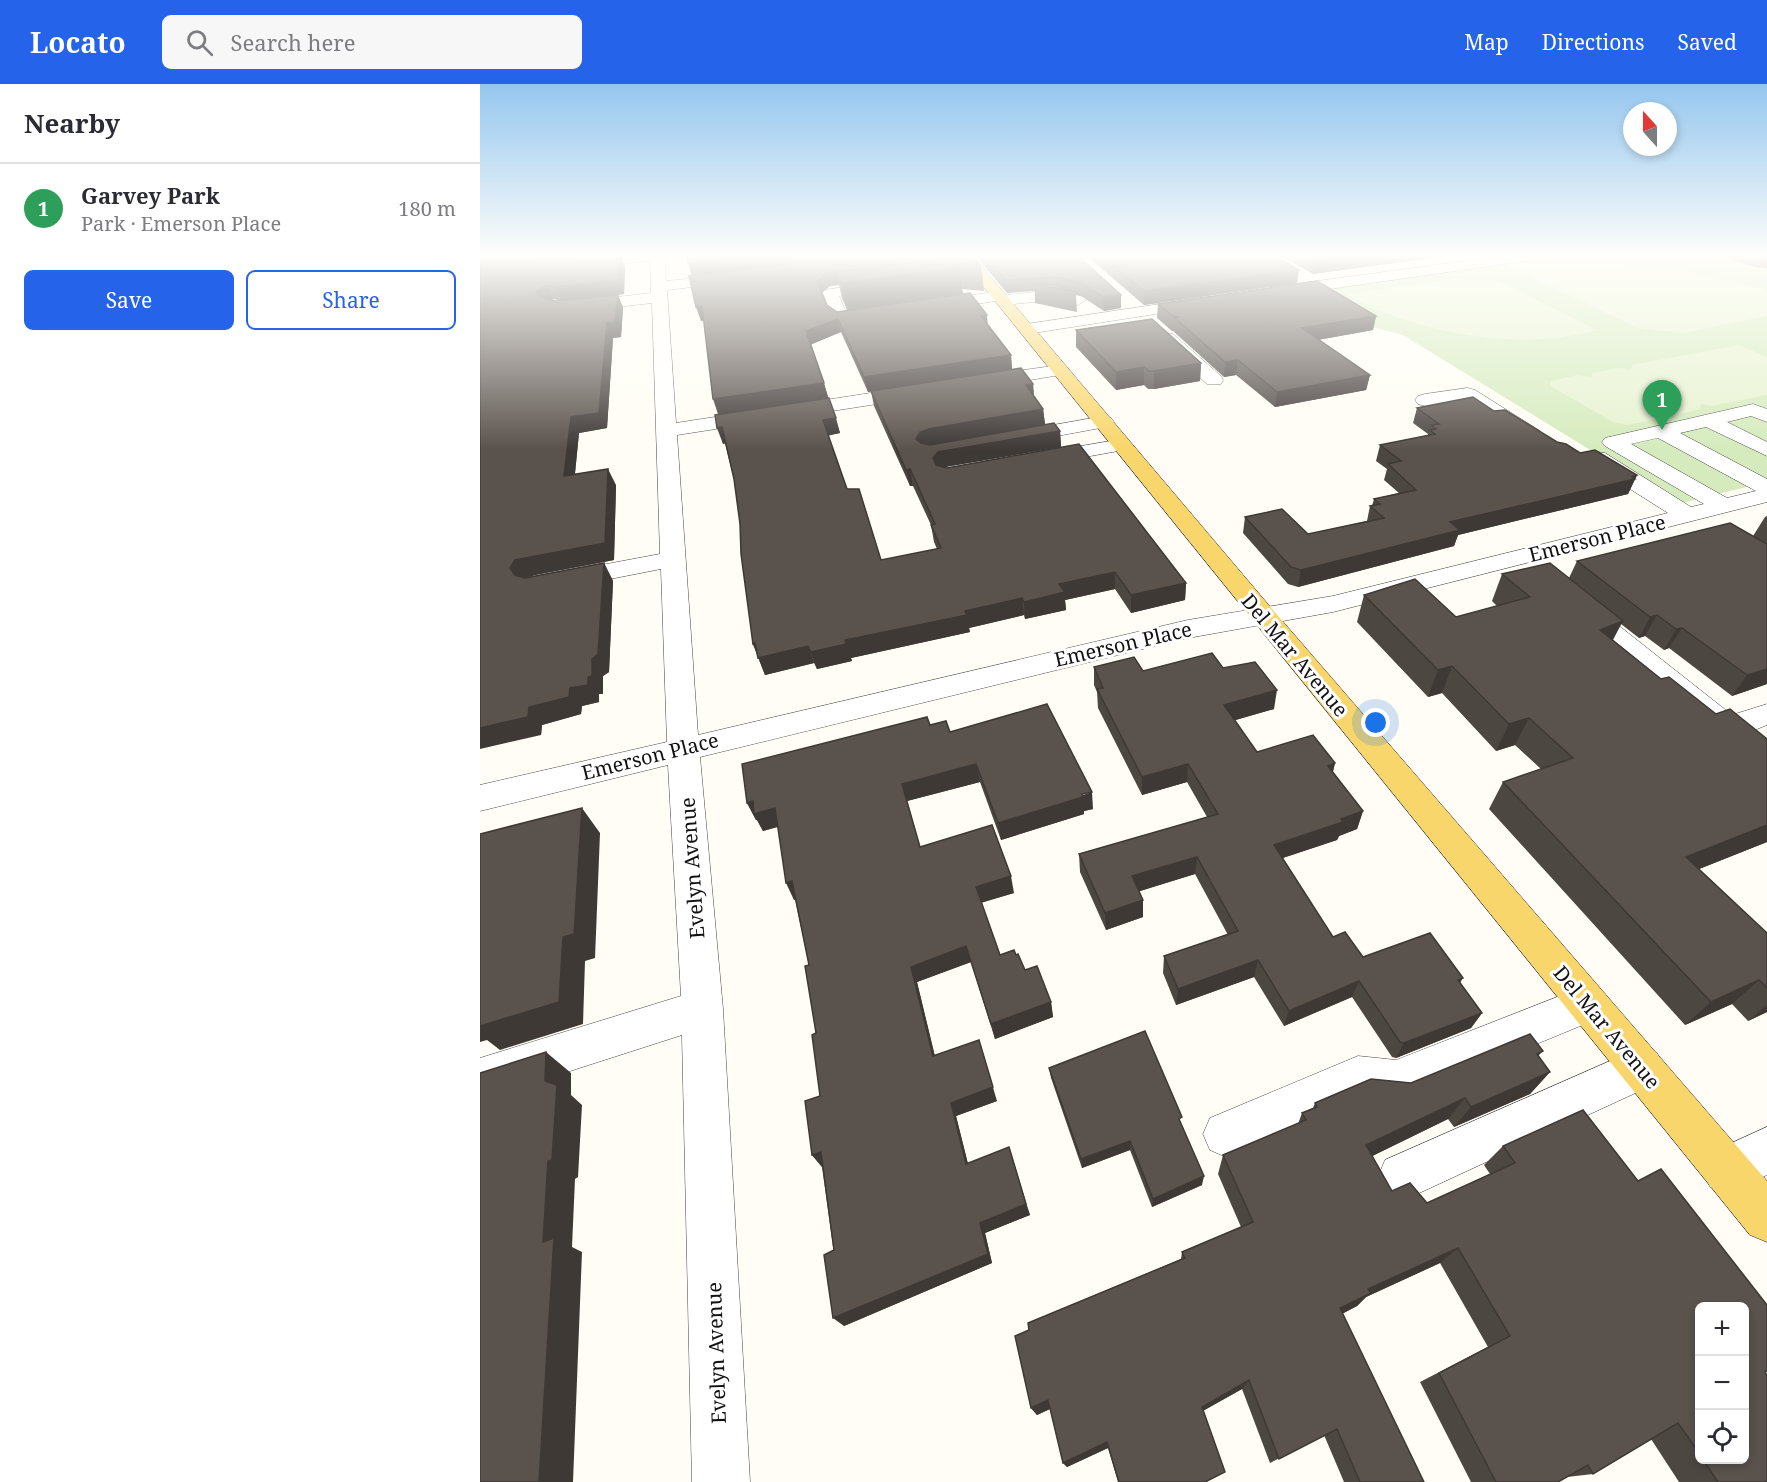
<!DOCTYPE html>
<meta charset="utf-8">
<style>
:root{--surface:#fff;--page:#f7f7f7;--text:#2b2b33;--muted:#7c7c81;--line:#e1e1e2;--accent:#2563eb}
body{margin:0;font-family:"Noto Serif",serif;background:var(--page);color:var(--text)}
.controls{position:absolute;right:18px;bottom:18px;display:grid;overflow:hidden;border-radius:9px;box-shadow:0 3px 9px #0003}
.controls button{width:54px;height:54px;display:grid;place-items:center;padding:0;border:0;border-bottom:2px solid var(--line);background:var(--surface);color:var(--text);font:30px sans-serif}
.compass{position:absolute;left:1143px;top:18px;width:54px;height:54px;border-radius:50%;background:var(--surface);box-shadow:0 3px 9px #0003;rotate:339deg}
.you{position:absolute;left:896px;top:639px;width:21px;height:21px;margin:-15px;border:4px solid #fff;border-radius:50%;background:#1a73e8;box-shadow:0 0 0 9px #1a73e833}
.badge{display:grid;place-items:center;width:39px;height:39px;border-radius:50%;background:var(--accent);color:#fff;font-size:20px;font-weight:700}
.pin{position:absolute;translate:-50% -50px;filter:drop-shadow(0 2px 3px #0008)}
.pin::after{content:'';position:absolute;top:32px;width:21px;height:18px;background:inherit;clip-path:polygon(0 0,100% 0,50% 100%)}
.list{margin:0;padding:0;list-style:none}
h2{display:flex;justify-content:space-between;align-items:center;height:78px;margin:0;padding:0 24px;font-size:26px}
h2 small{font-size:20px;font-weight:400;color:var(--muted)}
.list li{display:grid;grid-template-columns:39px 1fr auto;gap:18px;align-items:center;box-sizing:border-box;height:90px;padding:0 24px;border-top:2px solid var(--line)}
.list b{display:block;font-size:22px;white-space:nowrap}
.list p{margin:0;font-size:20px;white-space:nowrap;color:var(--muted)}
.list em{font-size:20px;font-style:normal;color:var(--muted)}
.actions{display:flex;gap:12px;padding:18px 24px}
.actions a{flex:1;padding:14px 0;border:2px solid var(--accent);border-radius:9px;text-align:center;font-size:21px;color:var(--accent)}
.actions .main{background:var(--accent);color:#fff}
.icon{flex:none;width:33px;height:33px;fill:none;stroke:currentColor;stroke-width:2;stroke-linecap:round;stroke-linejoin:round}
.map{position:relative;flex:none;width:1287px;height:1398px;overflow:hidden}
header{display:flex;align-items:center;gap:36px;box-sizing:border-box;height:84px;padding:0 30px;background:var(--accent);color:#fff}
header strong{font-size:28px}
nav{display:flex;gap:33px;margin-inline-start:auto;font-size:21px}
.search{width:420px;height:54px;background:var(--page);display:flex;align-items:center;gap:15px;box-sizing:border-box;padding:0 21px;border-radius:9px;color:var(--muted);font-size:22px}
main{display:flex}
aside{flex:1;background:var(--surface)}
.map>svg:first-child{display:block}
</style>
<header>
<strong>Locato</strong>
<div class="search"><svg class="icon" aria-label="search" viewBox="0 0 24 24"><circle cx="10" cy="10" r="6"/><path d="M15 15l6 6"/></svg>Search here</div>
<nav><a>Map</a><a>Directions</a><a>Saved</a></nav>
</header>
<main>
<aside>
<h2>Nearby<small></small></h2>
<ul class="list">
<li><span class="badge" style="background:#2e9e5b">1</span><div><b>Garvey Park</b><p>Park · Emerson Place</p></div><em>180 m</em></li>
</ul>
<div class="actions"><a class="main">Save</a><a>Share</a></div>
</aside>
<div class="map">
<svg width="1287" height="1398" viewBox="0 0 1287 1398">
<rect width="100%" height="100%" fill="#fffdf5"/>
<!-- green -->
<polygon fill="#d5ebbd" points="1080,171 1287,171 1287,398 1198,420 923,251 885,241 830,206"/>
<!-- pitch -->
<g fill="#e6f2cf">
<path d="M1055,178c79,-2 156,7 232,28v26l-84,17 -45,-5 -132,-63z"/>
<path d="M974,195l45,2 98,49c-75,22 -183,4 -250,-36z"/>
<polygon points="1259,261 1287,273 1287,311 1232,322 1221,320 1220,325 1192,332 1179,330 1178,335 1147,341 1133,338 1070,302 1070,297 1098,291 1112,294 1112,289 1139,284 1151,286 1152,281"/>
</g>
<g fill="none" stroke-linecap="round" stroke-linejoin="round">
<!-- minor casing -->
<g stroke="#444" stroke-width="1">
<g id="minor">
<path d="M149,171h35l2,26 69,-7 7,4 -7,4 -68,8 9,133 240,-37 7,2 3,4 -3,4 -7,2 -239,37 21,300 490,-115 145,-24 335,-83 -79,-50 -3,-5 3,-5 8,-1 8,1 86,54 13,-3 -99,-58 -3,-4 3,-4 148,-34 14,5v13l-16,-6 -24,6 40,20v14l-61,-29 -26,6 87,46v23l-434,110 -145,26 -488,119 23,252 27,473h-58l-10,-447 -202,65v-42l201,-62 -13,-231 -188,46v-26l187,-43 -6,-173 -97,19 -9,-3 -4,-5 4,-5 9,-3 96,-18 -8,-251 -77,9 -8,-5 8,-5 76,-9 -1,-32 -71,7 -7,-4 7,-4zM1178,354l98,53 -29,7 -96,-54z"/>
<polygon points="1031,171 1065,171 1058,175 801,212 793,207 801,202"/>
<polygon points="405,197 410,199 413,202 410,205 359,212 366,228 398,223 404,225 406,228 404,231 360,239 354,237 342,209 345,206"/>
<polygon points="574,206 604,213 606,216 598,221 574,216 523,221 516,217 450,227 442,222 450,217 520,207 527,211"/>
<polygon points="721,214 729,219 727,222 547,250 539,245 547,240"/>
<polygon points="687,249 693,250 741,292 743,296 741,300 727,300 681,258 678,254 681,250"/>
<polygon points="580,281 586,282 589,286 586,290 502,304 495,302 493,298 495,294 502,292"/>
<polygon points="988,304 995,306 1060,347 1063,351 1060,355 1053,357 1046,355 985,316 945,322 938,320 935,316 938,312 945,310"/>
<polygon points="624,332 631,334 634,338 631,342 534,360 527,358 524,354 527,350 534,348"/>
<polygon points="642,355 649,357 652,361 649,365 561,381 553,380 550,375 553,370 561,369"/>
<polygon points="1101,517 1110,519 1252,631 1287,620 1287,641 1272,647 1287,659 1287,688 1276,684 1092,531 1088,525 1092,519"/>
<polygon points="1108,901 1122,907 1128,920 1122,933 916,1018 879,1014 746,1073 730,1066 723,1050 730,1034 878,972 916,976"/>
<polygon points="1162,963 1177,969 1184,984 1177,999 922,1117 905,1110 898,1093 905,1076"/>
<polygon points="1287,1043 1287,1091 1247,1109 1230,1103 1224,1086 1230,1069"/>
</g>
</g>
<!-- major casing -->
<g stroke="#222" stroke-width="1">
<polygon id="major" points="478,171 492,171 792,525 1287,1097 1287,1158 1270,1151"/>
</g>
<!-- minor -->
<use href="#minor" fill="#fff" fill-rule="evenodd"/>
<!-- major -->
<use href="#major" fill="#f9d66b" fill-rule="evenodd"/>
</g>
<!-- wall -->
<g fill="#4d4742" fill-rule="evenodd">
<path d="M0,171h140l5,11 -1,28 -38,4 32,-3 5,13 -2,29 -8,1 -6,90 -28,5 -4,41 41,11 -2,75 -79,15 -7,2 76,-14 9,18 -4,91 -6,4v18h-4v8l-17,4 -1,8 -39,11 -1,10zM73,215l9,2h-6l-5,-1z"/>
<path d="M207,171h276l2,1 16,9 3,26 -22,-2 1,5 -116,16 -5,-12 -3,-13 -9,1 -9,7 6,12 10,7 151,13 23,30 1,15 21,14 1,12 9,13 2,15 15,7 1,16 -117,20 242,116 -1,17 -54,13 -16,-24 -50,11 1,10 -41,9 -1,-4 -55,13 1,4 -119,26 1,3 -35,8 -3,-6 -49,12 -12,-31 -13,-120 -6,-45 -9,-36 -2,1 -19,-124 -3,1 -9,-45zM361,248l27,60 3,-1 3,15 36,80h3l18,39 3,17 3,7 -56,11 -34,-71 -19,-54 12,-2 -29,-89z"/>
<polygon points="495,171 597,171 641,211 641,224 624,227 601,212 596,211 597,228 555,219 555,207 527,209"/>
<polygon points="606,171 794,171 817,199 664,221"/>
<polygon points="800,171 972,171 833,190"/>
<polygon points="1225,171 1287,171 1287,184 1275,183 1242,173"/>
<polygon points="678,220 896,232 893,246 838,256 890,291 886,306 795,323 756,291 744,293 694,248 694,247 692,247 677,234"/>
<polygon points="596,246 721,279 720,297 674,305 668,305 664,301 636,306 596,263"/>
<polygon points="937,324 1014,327 1100,369 1157,391 1148,410 978,451 974,462 818,503 808,500 763,449 765,433 828,450 887,437 890,422 892,422 894,415 919,409 904,396 907,385 896,377 900,361 948,351 948,350 933,339"/>
<polygon points="1287,432 1287,600 1252,612 1189,564 1184,566 1165,552 1159,554 1141,540 1133,556 1181,595 1236,630 1287,655 1287,758 1219,785 1287,849 1287,928 1268,937 1252,920 1205,941 1009,725 1023,698 1061,685 1035,661 1016,667 962,609 948,613 877,538 884,511 976,533 1017,522 1012,517 1022,490 1089,494 1097,477 1273,452 1285,433"/>
<polygon points="614,583 663,587 743,584 794,625 755,636 777,668 855,679 853,688 883,727 877,745 859,752 857,756 803,774 853,853 883,873 983,894 980,899 1002,929 991,944 916,974 912,973 872,913 804,942 774,893 696,921 683,889 684,872 748,851 715,790 659,807 663,816 663,833 626,846 600,788 599,770 727,733 707,698 662,711 618,624 617,608 614,601"/>
<polygon points="450,641 470,648 613,725 604,727 604,730 521,756 500,698 427,717 440,763 534,809 501,819 520,871 536,871 545,886 571,918 573,933 515,955 491,878 437,898 455,972 517,1017 476,1032 488,1080 529,1063 550,1131 505,1149 512,1179 364,1242 342,1083 332,1071 340,1012 336,949 329,881 315,815 314,816 298,743 283,747 277,736 276,736 267,719"/>
<path d="M1050,950l13,17 -5,5 12,16 -20,22 -76,33 -6,-8 -76,37 20,35 18,-8 17,20 63,-29 -6,-9 19,-19 80,-36 55,71 23,-12 106,136v66l-2,1 2,3v107h-88l-28,-43 -58,35 -26,3 -9,5h-87l-51,-100 68,-35 -48,-84 -74,34 -9,9 -15,8 82,168h-80l-20,-47 -54,28 -28,-74 -39,22 22,61 -19,10h-88l-10,-34 -41,19 -4,-4 -13,-54 -13,6 -6,-7 -16,-72 14,-6 -1,-7 153,-64 1,-7 59,-25 -23,-53 5,-19 75,-31 4,-11 11,-5 2,-5 56,-24 40,4zM1220,1222h44v154h-44z"/>
<polygon points="569,984 701,1039 722,1101 672,1123 650,1066 602,1084 571,994"/>
</g>
<!-- shaded-wall -->
<g fill="#3f3936">
<polygon points="50,171 134,171 56,183"/>
<polygon points="140,171 145,182 144,210 82,217 76,203"/>
<polygon points="287,171 309,171 312,181 212,192 208,179"/>
<polygon points="885,171 972,171 833,190 835,177"/>
<polygon points="485,173 486,180 475,179 476,184 479,184 483,210 367,226 361,199 356,188 359,201 350,202 340,210 337,197 347,189"/>
<polygon points="819,186 817,199 664,221 664,207"/>
<polygon points="67,201 73,215 63,222 56,208"/>
<polygon points="138,211 143,224 141,253 133,254 127,344 99,349 93,408 84,392 91,333"/>
<polygon points="641,211 641,224 624,227 623,213"/>
<polygon points="222,222 227,236 221,237 216,223"/>
<polygon points="507,231 508,245 501,232"/>
<polygon points="896,232 893,246 820,259 822,244"/>
<polygon points="358,235 361,248 330,261 326,247"/>
<polygon points="531,271 532,286 388,308 384,293"/>
<polygon points="758,276 756,291 744,293 745,278"/>
<polygon points="721,279 720,297 674,305 674,287"/>
<polygon points="664,283 664,301 636,306 636,288"/>
<polygon points="890,291 886,306 795,323 797,308"/>
<polygon points="344,299 348,314 238,330 233,315"/>
<polygon points="553,300 554,315 546,301"/>
<polygon points="563,325 565,340 439,371 436,355 440,348 449,345"/>
<polygon points="356,334 360,349 347,352 343,336"/>
<polygon points="242,343 248,359 243,360 237,344"/>
<polygon points="580,347 581,363 460,384 456,390 453,374 458,368"/>
<polygon points="128,385 136,401 134,476 55,491 46,494 41,501 30,484 35,476"/>
<polygon points="430,385 433,402 430,402 426,386"/>
<polygon points="1157,391 1148,410 978,451 974,462 818,503 821,486 970,438"/>
<polygon points="124,479 133,497 129,588 123,592 123,610 119,610 119,618 102,622 101,630 62,641 61,651 0,665 0,644 90,604 108,593 112,575"/>
<polygon points="635,488 635,505 585,516 586,526 545,535 544,518 579,500"/>
<polygon points="706,499 705,516 651,529 651,511"/>
<polygon points="542,514 544,531 489,544 490,548 371,574 372,577 337,585 331,568 365,556 485,527"/>
<polygon points="1177,531 1165,552 1159,554 1170,533"/>
<polygon points="1143,537 1128,564 1120,546"/>
<polygon points="1202,544 1189,564 1184,566 1196,545"/>
<polygon points="275,559 328,562 334,579 285,591 273,560"/>
<polygon points="972,582 962,609 948,613 958,586"/>
<polygon points="1287,585 1287,600 1252,612 1267,591"/>
<polygon points="797,606 794,625 742,640 744,621"/>
<polygon points="1049,634 1035,661 1016,667 1029,640"/>
<polygon points="855,679 850,698 848,682"/>
<polygon points="496,680 500,698 427,717 422,700"/>
<polygon points="708,680 707,698 662,711 662,693"/>
<polygon points="612,708 613,725 604,727 604,730 521,756 518,739"/>
<polygon points="273,717 295,724 303,741 283,747 277,736 276,736 267,719"/>
<polygon points="102,724 120,749 115,874 105,877 103,940 20,966 7,956 0,958 0,934 83,853"/>
<polygon points="883,727 877,745 859,752 857,756 790,778 794,761"/>
<polygon points="1287,741 1287,758 1184,799 1206,773"/>
<polygon points="717,773 715,790 651,810 652,792"/>
<polygon points="531,792 534,809 499,819 496,803"/>
<polygon points="312,797 320,814 314,816 306,799"/>
<polygon points="663,816 663,833 626,846 625,829"/>
<polygon points="486,862 491,878 437,898 458,986 453,972 431,883"/>
<polygon points="778,876 774,893 696,921 698,905"/>
<polygon points="1279,896 1252,920 1205,941 1231,918"/>
<polygon points="879,897 872,913 804,942 809,927"/>
<polygon points="571,918 573,933 515,955 511,940"/>
<polygon points="1287,921 1287,928 1268,937"/>
<polygon points="1002,929 991,944 916,974 924,959"/>
<polygon points="499,956 517,1017 476,1032 491,1092 486,1080 471,1019"/>
<polygon points="66,968 91,989 91,1011 102,1021 98,1093 95,1095 92,1163 102,1168 93,1398 59,1398 63,1158 65,997"/>
<polygon points="1070,988 1050,1010 974,1043 991,1023"/>
<polygon points="985,1014 968,1035 874,1081 886,1061"/>
<polygon points="650,1057 650,1066 602,1084 601,1075"/>
<polygon points="341,1068 342,1083 332,1071"/>
<polygon points="724,1092 722,1101 672,1123 673,1115"/>
<polygon points="546,1120 550,1131 505,1149 512,1179 364,1242 353,1234 500,1139"/>
<polygon points="978,1164 960,1179 886,1213 877,1222 848,1237 860,1224 888,1205"/>
<polygon points="769,1296 762,1305 717,1330 722,1323"/>
<polygon points="568,1316 572,1324 557,1331 551,1324"/>
<polygon points="627,1358 628,1364 587,1383 583,1379"/>
</g>
<!-- building -->
<g fill="#5a524d" stroke="#3f3936" stroke-width="1.5">
<polygon points="0,171 50,171 59,177 124,171 140,171 138,196 76,203 67,201 56,208 60,213 76,217 138,211 135,238 127,239 119,329 91,333 84,392 128,385 125,459 45,474 35,476 30,484 35,491 45,494 124,479 118,570 112,575 112,592 108,593 108,601 90,604 89,613 49,623 48,633 0,644"/>
<polygon points="207,171 287,171 208,179"/>
<polygon points="313,171 483,171 485,172 347,189 337,197 347,221 357,228 490,209 507,231 501,232 531,271 384,293 358,235 326,247 344,299 233,315 222,222 216,223 209,192 309,180 318,174"/>
<polygon points="493,171 501,181 475,179 479,184 361,199 356,188"/>
<polygon points="504,171 597,171 641,211 623,213 601,199 577,193 526,196"/>
<polygon points="620,171 794,171 819,186 664,207"/>
<polygon points="823,171 885,171 835,177"/>
<polygon points="1270,171 1287,171 1287,174 1280,173"/>
<polygon points="837,197 896,232 822,244 890,291 797,308 758,276 745,278 695,234 698,233 693,232 678,220"/>
<polygon points="554,200 578,201 596,208"/>
<polygon points="672,235 721,279 674,287 669,287 664,283 636,288 596,246"/>
<polygon points="541,284 553,300 546,301 563,325 449,345 440,348 436,355 441,359 450,361 574,339 580,347 458,368 453,374 456,381 467,384 599,360 706,499 651,511 635,488 579,500 585,508 544,518 542,514 485,527 487,531 365,556 366,560 331,568 328,562 278,574 275,559 273,560 261,470 260,440 254,395 242,343 237,344 235,331 349,314 356,334 343,336 367,405 379,405 401,476 461,464 451,441 455,440 430,385 426,386 391,307"/>
<polygon points="993,313 1014,327 1025,326 1077,358 1086,360 1100,369 1115,366 1157,391 1152,393 1155,395 970,438 980,446 821,486 811,483 765,433 802,425 828,450 904,434 890,422 900,420 894,415 936,406 908,380 921,377 900,361 955,350 950,346 956,345 951,341 959,340 937,324"/>
<polygon points="1250,439 1287,460 1287,585 1267,591 1202,544 1196,545 1177,531 1170,533 1097,477"/>
<polygon points="1070,479 1143,537 1120,546 1181,595 1189,593 1236,630 1250,625 1287,655 1287,741 1206,773 1287,849 1287,904 1279,896 1231,918 1023,698 1093,674 1049,634 1029,640 972,582 958,586 884,511 935,495 976,533 1050,513 1022,490"/>
<polygon points="732,569 743,584 775,578 797,606 744,621 777,668 833,651 855,679 848,682 883,727 861,735 863,738 794,761 853,853 865,848 883,873 950,849 983,894 978,896 1002,929 924,959 920,958 879,897 809,927 778,876 698,905 684,872 758,847 717,773 652,792 663,816 625,829 599,770 738,730 708,680 662,693 617,605 623,604 614,583 654,573 663,587"/>
<polygon points="567,620 612,708 602,710 603,713 518,739 496,680 422,700 440,763 512,741 531,792 496,803 520,871 534,866 536,871 538,870 545,886 557,882 571,918 511,940 486,862 431,883 453,972 499,956 513,1003 471,1019 486,1080 529,1063 546,1120 500,1139 508,1170 353,1234 344,1171 354,1166 341,1068 332,1071 325,1017 340,1012 332,951 336,949 325,882 329,881 312,797 306,799 295,724 274,730 273,717 267,719 262,680 447,633 450,641 466,637 470,648"/>
<polygon points="102,724 94,850 83,853 79,918 0,942 0,750"/>
<polygon points="665,947 702,1033 699,1035 724,1092 673,1115 650,1057 601,1075 569,984"/>
<polygon points="1050,950 1063,967 1057,970 1070,988 991,1023 985,1014 886,1061 912,1107 930,1099 947,1119 1035,1079 1023,1062 1103,1026 1158,1097 1181,1085 1287,1221 1287,1287 1285,1288 1287,1291 1287,1398 1238,1398 1223,1376 1264,1376 1264,1222 1220,1222 1220,1370 1198,1339 1113,1390 1108,1381 1078,1398 1016,1398 959,1289 1030,1252 978,1164 888,1205 891,1209 860,1224 944,1398 880,1398 857,1345 799,1375 769,1296 722,1323 745,1388 725,1398 639,1398 627,1358 583,1379 568,1316 551,1324 535,1252 549,1246 548,1239 705,1174 702,1168 773,1138 743,1071 826,1036 822,1029 837,1023 835,1019 891,995 931,999"/>
<polygon points="66,968 65,997 77,1001 72,1076 68,1077 63,1158 74,1154 59,1398 0,1398 0,989"/>
</g>
<!-- sky -->
<linearGradient id="sky" x2="0" y2="1"><stop stop-color="#95c6ee"/><stop offset="0.47" stop-color="#fffefa"/><stop offset="1" stop-color="#fffefa" stop-opacity="0"/></linearGradient>
<rect width="1287" height="366" fill="url(#sky)"/>
<g text-anchor="middle" dominant-baseline="central" stroke-width="6" stroke-linejoin="round" paint-order="stroke">
<!-- street labels -->
<g font-size="20" fill="#111" stroke="#fff">
<text transform="translate(1117 454) rotate(-14)">Emerson Place</text>
<text transform="translate(643 560) rotate(-13)">Emerson Place</text>
<text transform="translate(815 571) rotate(50)">Del Mar Avenue</text>
<text transform="translate(170 672) rotate(-14)">Emerson Place</text>
<text transform="translate(212 784) rotate(-94)">Evelyn Avenue</text>
<text transform="translate(1127 943) rotate(50)">Del Mar Avenue</text>
<text transform="translate(236 1269) rotate(-92)">Evelyn Avenue</text>
</g>
</g>
</svg>
<div class="controls">
<button>+</button>
<button>−</button>
<button><svg class="icon" aria-label="locate" viewBox="0 0 24 24"><circle cx="12" cy="12" r="6"/><path d="M12 2v4M12 18v4M2 12h4M18 12h4"/></svg></button>
</div>
<svg class="compass" viewBox="-18 -18 36 36"><path d="M0-13l5 13h-10z" fill="#e53935"/><path d="M0 13l5-13h-10z" fill="#7c7c81"/></svg>
<div class="you"></div>
<div class="pin badge" style="left:1182px;top:346px;background:#2e9e5b">1</div>
</div>
</main>
